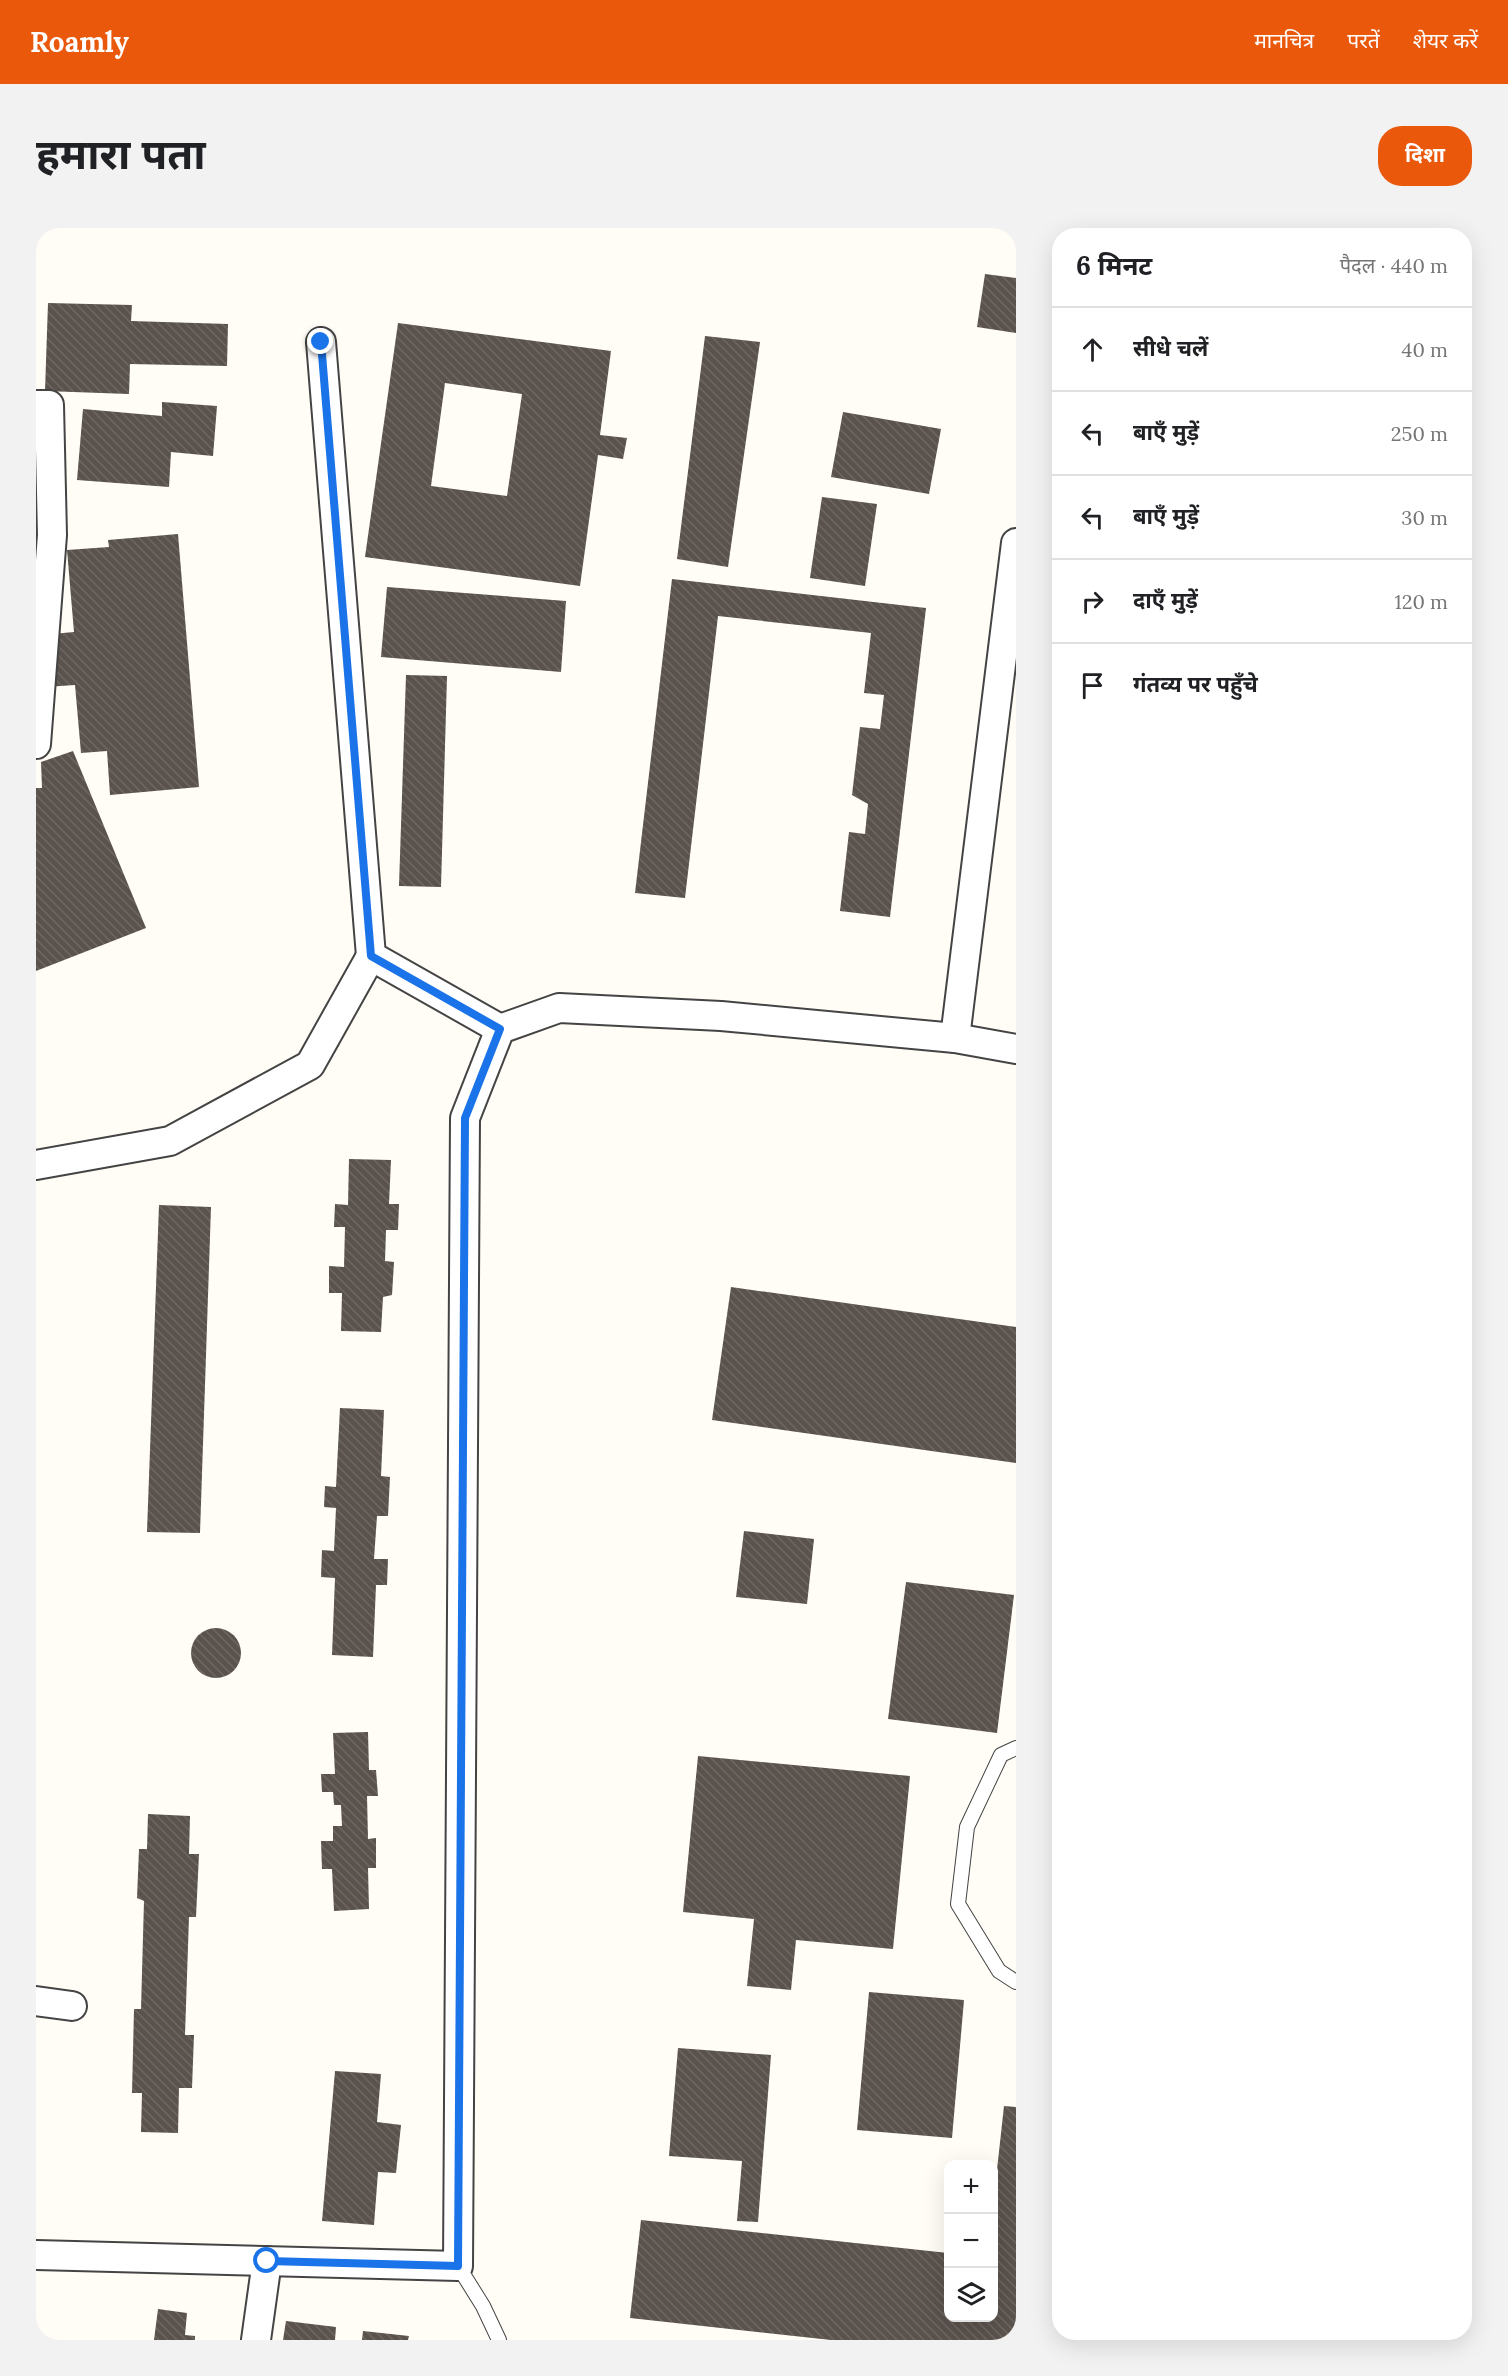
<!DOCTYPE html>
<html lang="hi">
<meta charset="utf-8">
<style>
:root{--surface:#fff;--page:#f2f2f2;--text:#202124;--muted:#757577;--line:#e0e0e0;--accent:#ea580c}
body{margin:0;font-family:Lora,"Noto Sans Devanagari",serif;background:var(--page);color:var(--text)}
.controls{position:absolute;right:18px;bottom:18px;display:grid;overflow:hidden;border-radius:12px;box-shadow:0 6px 24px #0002}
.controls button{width:54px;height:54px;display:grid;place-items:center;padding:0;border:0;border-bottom:2px solid var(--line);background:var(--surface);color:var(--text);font:30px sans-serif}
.stop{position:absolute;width:18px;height:18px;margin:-14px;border:4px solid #1a73e8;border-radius:50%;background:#fff}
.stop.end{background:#1a73e8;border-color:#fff;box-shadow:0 2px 6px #0008}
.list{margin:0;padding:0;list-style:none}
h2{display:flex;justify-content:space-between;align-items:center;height:78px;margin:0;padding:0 24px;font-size:26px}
h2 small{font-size:20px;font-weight:400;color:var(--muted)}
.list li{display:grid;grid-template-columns:39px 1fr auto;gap:18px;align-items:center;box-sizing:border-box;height:84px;padding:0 24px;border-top:2px solid var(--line)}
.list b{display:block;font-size:22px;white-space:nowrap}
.list em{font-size:20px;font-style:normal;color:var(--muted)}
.icon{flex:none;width:33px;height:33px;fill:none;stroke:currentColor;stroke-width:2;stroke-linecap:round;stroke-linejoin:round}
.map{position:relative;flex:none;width:980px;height:2112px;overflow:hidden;border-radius:24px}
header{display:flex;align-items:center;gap:36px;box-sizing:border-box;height:84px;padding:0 30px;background:var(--accent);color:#fff}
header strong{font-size:28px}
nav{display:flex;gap:33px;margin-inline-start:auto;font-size:21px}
.intro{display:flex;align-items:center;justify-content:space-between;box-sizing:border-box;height:144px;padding:0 36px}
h1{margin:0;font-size:42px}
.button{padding:15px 27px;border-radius:24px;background:var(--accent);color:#fff;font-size:21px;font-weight:700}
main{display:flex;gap:36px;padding:0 36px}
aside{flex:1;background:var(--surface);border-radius:24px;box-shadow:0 6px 24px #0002}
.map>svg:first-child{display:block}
</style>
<header>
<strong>Roamly</strong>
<nav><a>मानचित्र</a><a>परतें</a><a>शेयर करें</a></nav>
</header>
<div class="intro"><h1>हमारा पता</h1><a class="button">दिशा</a></div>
<main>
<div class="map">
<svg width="980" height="2112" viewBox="0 0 980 2112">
<defs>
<pattern id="building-back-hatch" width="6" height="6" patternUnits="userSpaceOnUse" patternTransform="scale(1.5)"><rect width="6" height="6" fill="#5a524d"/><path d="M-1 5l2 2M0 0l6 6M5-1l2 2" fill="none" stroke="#6d6662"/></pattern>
</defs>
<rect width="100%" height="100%" fill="#fffdf5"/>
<!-- building -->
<g fill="url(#building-back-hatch)" fill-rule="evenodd">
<polygon points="949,46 980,50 980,105 941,99"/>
<polygon points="12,75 96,77 95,93 192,96 191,138 94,136 93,166 9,163"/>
<path d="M362,95l213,28 -11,84 27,3 -4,21 -25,-4 -18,131 -215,-29zM409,155l77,11 -15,102 -76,-10z"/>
<polygon points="669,108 724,114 692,339 641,331"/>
<polygon points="126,174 181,178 177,228 135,224 133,259 41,252 47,181 126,188"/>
<polygon points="807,184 905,201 893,266 795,249"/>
<polygon points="786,269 841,276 829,358 774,350"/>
<polygon points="142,306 163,559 74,567 71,523 45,525 39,457 9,459 5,407 38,404 31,322 73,319 72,312"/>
<polygon points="636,351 890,380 854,689 804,683 813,604 829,606 832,576 816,567 824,499 844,501 848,467 828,465 835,405 682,388 649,670 599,665"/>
<polygon points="351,359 530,373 525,444 345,429"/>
<polygon points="370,447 411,448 405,659 363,658"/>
<polygon points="37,523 110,700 0,743 0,560 6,560 5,534"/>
<polygon points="313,931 355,932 353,976 363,976 362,1002 350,1002 349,1033 358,1034 356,1067 347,1069 345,1104 305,1103 306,1065 293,1065 293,1038 308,1039 309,999 298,999 299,976 312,977"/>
<polygon points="123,977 175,979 164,1305 111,1304"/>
<polygon points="695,1059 980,1099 980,1235 676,1192"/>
<polygon points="304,1180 348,1182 345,1248 354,1249 352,1288 341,1288 338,1331 352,1331 351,1357 340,1357 337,1429 296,1427 299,1350 285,1349 286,1322 298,1323 300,1280 288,1279 289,1258 300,1259"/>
<polygon points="708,1303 778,1311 771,1376 700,1369"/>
<polygon points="870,1354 978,1367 961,1505 852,1491"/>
<circle cx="180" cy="1425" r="25"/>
<polygon points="332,1504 333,1542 340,1542 342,1568 331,1568 332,1611 340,1610 340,1640 332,1640 333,1681 298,1683 296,1641 286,1641 285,1613 297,1613 297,1598 306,1598 305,1577 298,1577 297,1564 286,1564 285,1546 299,1546 297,1505"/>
<polygon points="662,1528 874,1548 857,1721 760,1712 755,1762 711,1758 718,1691 647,1684"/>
<polygon points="112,1586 154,1588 153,1626 163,1626 160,1689 153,1689 149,1807 158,1807 156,1860 143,1860 142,1905 105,1904 106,1865 96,1865 98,1781 105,1781 108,1673 101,1670 103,1621 111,1621"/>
<polygon points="833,1764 928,1772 916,1910 821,1902"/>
<polygon points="642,1820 735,1827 722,1994 701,1993 706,1933 633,1928"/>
<polygon points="299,1843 345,1846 341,1894 365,1897 360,1945 342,1944 338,1997 286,1993"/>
<polygon points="968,1878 980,1879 980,2112 795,2112 594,2090 605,1992 912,2025 912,2090 958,2090 958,1969"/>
<polygon points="122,2081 151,2085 149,2107 159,2108 159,2112 118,2112"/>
<polygon points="250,2093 300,2099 299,2112 247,2112"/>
<polygon points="327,2103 373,2108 372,2112 326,2112"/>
</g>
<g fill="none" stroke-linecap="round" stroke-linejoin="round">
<!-- service casing -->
<g stroke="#444" stroke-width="16">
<g id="service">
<polyline points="980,1520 965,1527 931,1599 922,1676 963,1743 980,1754"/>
<polyline points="422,2038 447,2078 463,2112"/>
</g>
</g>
<!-- minor casing -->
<g stroke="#444" stroke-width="32">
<g id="minor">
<polyline points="285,114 335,728 464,801"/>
<polyline points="0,177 13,177 16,307 0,516"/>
<polyline points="919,810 980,315"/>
<polyline points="0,937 134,913 274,837 335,728"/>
<polyline points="0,1773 36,1778"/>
<polyline points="0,2027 422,2038 429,890 464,801 523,780 685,788 919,810 980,821"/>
<polyline points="220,2112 231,2033"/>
</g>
</g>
<!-- service -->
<use href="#service" stroke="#fff" stroke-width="14"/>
<!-- minor -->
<use href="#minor" stroke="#fff" stroke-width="28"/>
</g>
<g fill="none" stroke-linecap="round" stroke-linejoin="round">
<!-- route -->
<polyline stroke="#1a73e8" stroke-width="8" points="231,2033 422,2038 429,890 464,801 335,728 285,114"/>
</g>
</svg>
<div class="controls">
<button>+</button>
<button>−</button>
<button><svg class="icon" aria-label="layers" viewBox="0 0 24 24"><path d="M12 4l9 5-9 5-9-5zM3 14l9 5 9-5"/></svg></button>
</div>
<div class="stop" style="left:231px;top:2033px"></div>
<div class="stop end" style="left:285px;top:114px"></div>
</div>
<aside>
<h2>6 मिनट<small>पैदल · 440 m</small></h2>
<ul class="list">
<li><svg class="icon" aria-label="ahead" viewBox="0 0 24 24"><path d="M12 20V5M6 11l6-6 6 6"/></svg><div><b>सीधे चलें</b></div><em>40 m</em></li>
<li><svg class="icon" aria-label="left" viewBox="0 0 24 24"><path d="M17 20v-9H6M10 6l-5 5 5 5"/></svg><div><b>बाएँ मुड़ें</b></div><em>250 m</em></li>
<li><svg class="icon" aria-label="left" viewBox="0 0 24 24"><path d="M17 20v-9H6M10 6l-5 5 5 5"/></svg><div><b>बाएँ मुड़ें</b></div><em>30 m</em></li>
<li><svg class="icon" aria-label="right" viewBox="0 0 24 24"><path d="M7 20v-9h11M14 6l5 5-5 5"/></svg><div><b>दाएँ मुड़ें</b></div><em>120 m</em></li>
<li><svg class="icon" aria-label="arrive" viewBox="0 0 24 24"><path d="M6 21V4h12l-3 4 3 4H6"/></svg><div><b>गंतव्य पर पहुँचे</b></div></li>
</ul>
</aside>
</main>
